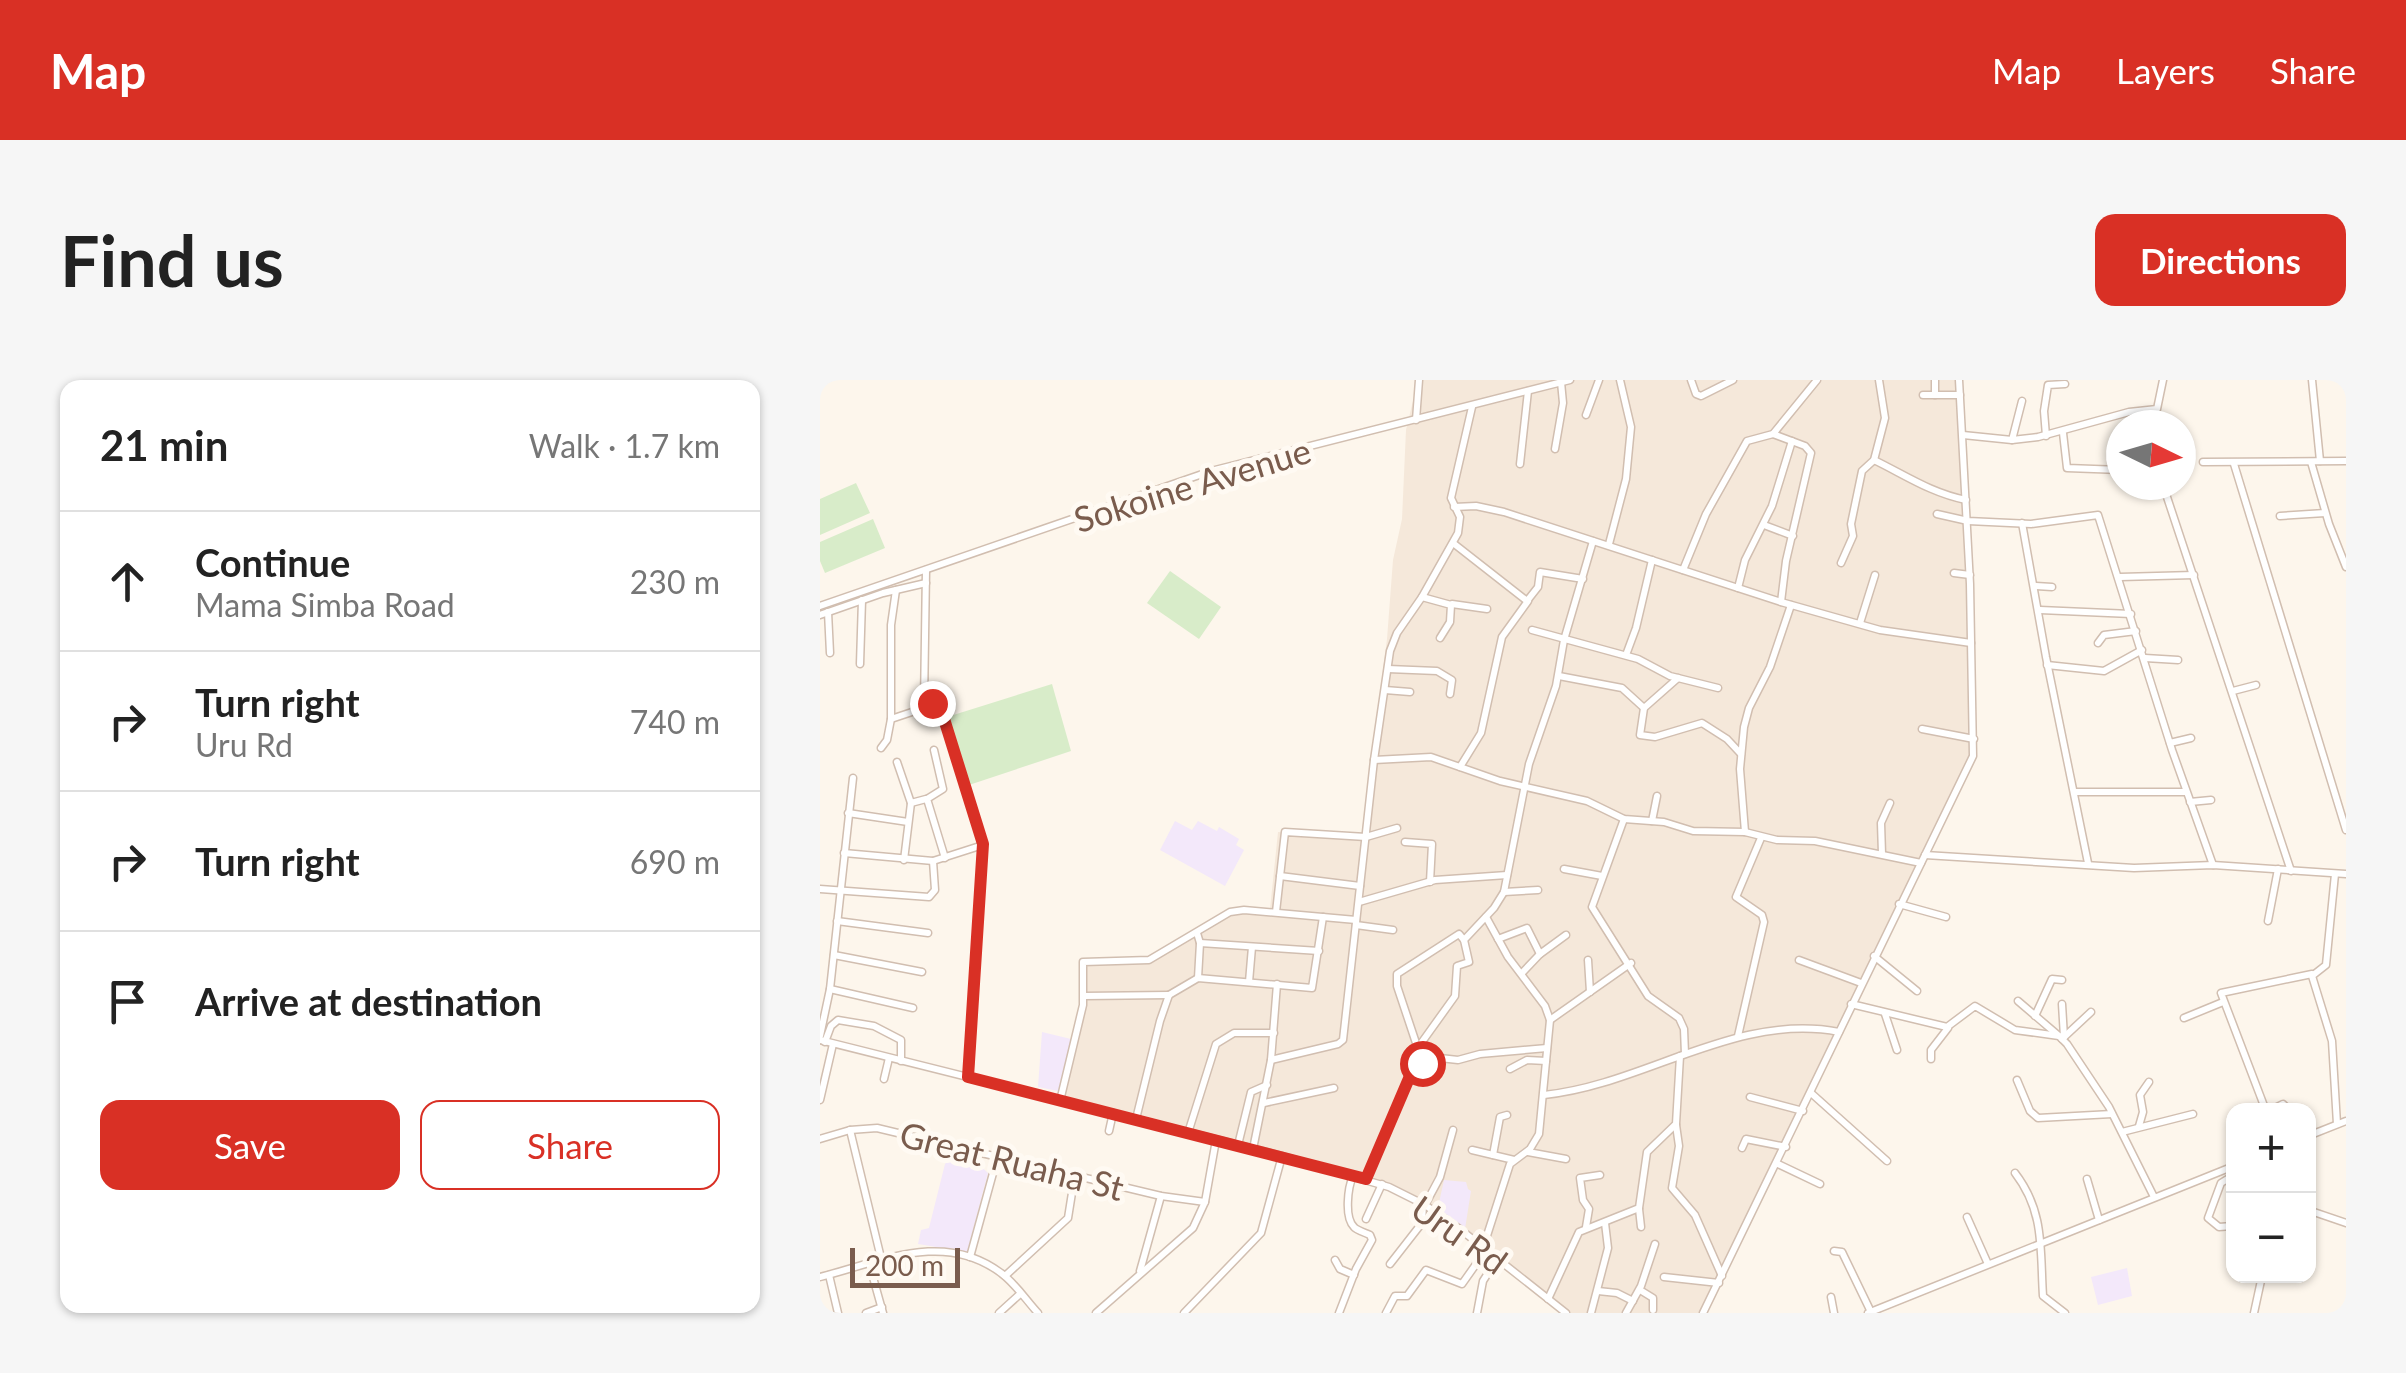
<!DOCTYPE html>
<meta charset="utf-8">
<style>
:root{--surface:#fff;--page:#f6f6f6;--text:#222;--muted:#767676;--line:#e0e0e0;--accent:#d93025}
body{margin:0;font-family:Lato,sans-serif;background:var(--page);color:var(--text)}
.controls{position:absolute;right:30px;bottom:30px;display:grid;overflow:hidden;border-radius:20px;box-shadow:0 2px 8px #0004}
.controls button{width:90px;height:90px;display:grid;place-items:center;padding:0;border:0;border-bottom:2px solid var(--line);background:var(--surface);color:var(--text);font:50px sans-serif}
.compass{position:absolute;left:1286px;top:30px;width:90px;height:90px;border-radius:50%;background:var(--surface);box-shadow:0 2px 8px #0004;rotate:95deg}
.scale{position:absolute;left:30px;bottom:25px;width:110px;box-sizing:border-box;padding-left:10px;border:5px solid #7a5c4d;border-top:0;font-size:28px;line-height:35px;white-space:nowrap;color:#7a5c4d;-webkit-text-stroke:8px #fffaf3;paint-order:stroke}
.stop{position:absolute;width:30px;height:30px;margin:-22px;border:8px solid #d93025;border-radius:50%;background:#fff}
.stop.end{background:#d93025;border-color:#fff;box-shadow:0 2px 10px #0008}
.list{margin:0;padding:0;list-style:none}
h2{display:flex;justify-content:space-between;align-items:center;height:130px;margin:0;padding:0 40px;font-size:42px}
h2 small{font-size:32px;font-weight:400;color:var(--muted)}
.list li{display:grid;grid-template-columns:65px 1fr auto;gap:30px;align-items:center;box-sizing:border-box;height:140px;padding:0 40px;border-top:2px solid var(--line)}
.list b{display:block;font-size:38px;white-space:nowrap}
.list p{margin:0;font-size:32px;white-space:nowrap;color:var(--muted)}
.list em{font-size:32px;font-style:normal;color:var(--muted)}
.actions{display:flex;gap:20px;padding:30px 40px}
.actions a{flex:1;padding:22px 0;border:2px solid var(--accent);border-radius:20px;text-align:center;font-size:35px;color:var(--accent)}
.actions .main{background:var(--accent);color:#fff}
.icon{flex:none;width:55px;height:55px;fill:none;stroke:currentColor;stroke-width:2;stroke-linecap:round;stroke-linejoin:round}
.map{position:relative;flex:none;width:1526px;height:933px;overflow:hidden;border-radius:20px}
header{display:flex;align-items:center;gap:60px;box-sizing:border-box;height:140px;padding:0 50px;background:var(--accent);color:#fff}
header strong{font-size:48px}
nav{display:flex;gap:55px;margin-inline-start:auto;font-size:35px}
.intro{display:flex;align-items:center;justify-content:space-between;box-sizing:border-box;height:240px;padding:0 60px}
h1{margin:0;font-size:70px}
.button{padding:25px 45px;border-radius:20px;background:var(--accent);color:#fff;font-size:35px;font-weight:700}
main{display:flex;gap:60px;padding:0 60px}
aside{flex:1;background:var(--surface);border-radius:20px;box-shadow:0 2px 8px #0004}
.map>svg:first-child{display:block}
</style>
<header>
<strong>Map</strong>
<nav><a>Map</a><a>Layers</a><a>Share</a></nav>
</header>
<div class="intro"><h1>Find us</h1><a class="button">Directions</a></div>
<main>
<aside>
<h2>21 min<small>Walk · 1.7 km</small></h2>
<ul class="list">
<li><svg class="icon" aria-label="ahead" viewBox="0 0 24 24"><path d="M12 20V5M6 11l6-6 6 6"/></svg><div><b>Continue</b><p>Mama Simba Road</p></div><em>230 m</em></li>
<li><svg class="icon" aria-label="right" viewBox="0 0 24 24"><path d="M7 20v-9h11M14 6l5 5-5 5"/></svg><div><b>Turn right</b><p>Uru Rd</p></div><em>740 m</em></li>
<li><svg class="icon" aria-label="right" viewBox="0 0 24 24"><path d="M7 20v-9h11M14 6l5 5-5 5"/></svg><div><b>Turn right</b></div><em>690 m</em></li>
<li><svg class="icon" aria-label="arrive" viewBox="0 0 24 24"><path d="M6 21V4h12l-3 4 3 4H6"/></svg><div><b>Arrive at destination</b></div></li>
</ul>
<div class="actions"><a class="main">Save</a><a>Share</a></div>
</aside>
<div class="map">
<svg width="1526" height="933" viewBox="0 0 1526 933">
<rect width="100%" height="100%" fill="#fdf6ec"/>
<!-- residential -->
<polygon fill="#f5e8da" points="598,0 1142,0 1152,373 885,933 750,933 656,858 576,806 325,736 244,718 255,656 266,622 261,579 323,581 409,533 450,529 458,452 541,458 567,259 573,180 582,139 586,50"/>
<!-- education -->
<g fill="#f3e8fa">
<polygon points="355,441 372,450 378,441 397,451 399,447 419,459 416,465 424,470 405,506 340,470"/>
<polygon points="222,652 251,659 238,711 218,707"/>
<polygon points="132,775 158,784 168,793 147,872 98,864 101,850 109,848 125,784"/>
<polygon points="624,800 646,802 648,809 651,811 645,849 621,834 623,829 618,827"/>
<polygon points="1307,888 1312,916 1278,925 1271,897"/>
</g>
<!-- green -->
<g fill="#d8ecc9">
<polygon points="36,103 50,133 0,155 0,119"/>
<polygon points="53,139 65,168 5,193 0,181 0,162"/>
<polygon points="350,191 401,227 379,259 327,223"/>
<polygon points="232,304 251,371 149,405 127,337"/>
</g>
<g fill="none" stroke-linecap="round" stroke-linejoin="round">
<!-- minor casing -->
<g stroke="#d1beb0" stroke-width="9">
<g id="minor">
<polyline points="871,0 876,14 881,16 913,0"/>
<polyline points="1492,0 1500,81"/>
<polyline points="1103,15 1140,15"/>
<polyline points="1115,15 1115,0"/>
<polyline points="766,35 779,0"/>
<polyline points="596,40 599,0"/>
<polyline points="1243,53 1247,88 1301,90"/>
<polyline points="953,54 985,66 991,73 966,181 961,222"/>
<polyline points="1143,55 1192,60 1218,57 1309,32 1337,29 1343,0"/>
<polyline points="1226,56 1224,31 1228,5 1245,4"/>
<polyline points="1192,60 1202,21"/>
<polyline points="735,69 743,23 741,2"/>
<path d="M1054,80c31,15 57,33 92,40"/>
<polyline points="1383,82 1526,81"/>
<polyline points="1491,82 1509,144 1526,187"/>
<polyline points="700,84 708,11"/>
<polyline points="1414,84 1526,450"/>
<polyline points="1343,105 1471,491"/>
<polyline points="634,127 656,126 684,132 961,222 1060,250 1151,263"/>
<polyline points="1117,134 1148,141 1211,144 1278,135 1352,370 1393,485"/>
<polyline points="1460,136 1505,133"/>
<polyline points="1202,143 1226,277 1268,483"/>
<polyline points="944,145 973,156"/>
<polyline points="633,163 707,221 718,207 720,192 763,199"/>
<polyline points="789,164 806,99 811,47 800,0"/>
<polyline points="1021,183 1033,156 1031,144 1042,91 1054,80 1065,38 1059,0"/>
<polyline points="863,190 886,134 927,61 953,54 997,0"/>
<polyline points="1134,193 1150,195"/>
<polyline points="1300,197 1374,195"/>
<polyline points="1216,206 1232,207"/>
<polyline points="918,208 925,180 952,126 972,61"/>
<polyline points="602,217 631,225 630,242 620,258"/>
<polyline points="632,224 667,229"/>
<polyline points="0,226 391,91 750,0"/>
<polyline points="1220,230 1311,234"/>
<polyline points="8,232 10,273"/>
<polyline points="0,235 63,213 106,203"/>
<polyline points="1040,243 1055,195"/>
<polyline points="712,250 818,279 850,296 898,308"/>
<polyline points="1278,263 1284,255 1316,251"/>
<polyline points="806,275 816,248 832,180"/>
<polyline points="1325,278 1358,280"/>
<polyline points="40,284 42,220"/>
<polyline points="1227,285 1284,291 1322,270"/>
<polyline points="568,289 617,291 632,300 630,314"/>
<polyline points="739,296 802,308 824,328"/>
<polyline points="858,298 824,328 820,355 835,357 882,343 907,359 921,374"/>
<polyline points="565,310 590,312"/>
<polyline points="1413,311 1436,305"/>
<polyline points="104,324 106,190"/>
<polyline points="116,332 109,337 101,329 110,322 125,341 163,465 149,697"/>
<polyline points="71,339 71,245 76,210"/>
<polyline points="1102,349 1154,359"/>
<polyline points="1350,363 1371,358"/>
<polyline points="61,368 67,360 71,339 101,329"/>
<polyline points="114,370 123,409 107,419 125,478"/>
<polyline points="554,380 611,377 680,401 767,421 804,439 844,442 873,451 925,452 957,460 995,461 1101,483"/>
<polyline points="77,382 91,423"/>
<polyline points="640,387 661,353 682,257 708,221"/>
<polyline points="1255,412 1366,412"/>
<polyline points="1370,422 1391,420"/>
<polyline points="28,433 88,442"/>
<polyline points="804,439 772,527 828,616 859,638 864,649 865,674"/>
<polyline points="832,441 837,416"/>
<polyline points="925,452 920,389 924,347 929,328 950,287 971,225"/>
<polyline points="585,462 612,464 610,502"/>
<polyline points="24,473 113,481 163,465"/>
<polyline points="1062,474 1061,443 1070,423"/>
<polyline points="1105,475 1314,488 1393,485 1526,494"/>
<polyline points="84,480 91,423 106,419"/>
<polyline points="744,489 782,496"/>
<polyline points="1515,494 1506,585 1492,596 1512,661 1517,744"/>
<polyline points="460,496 540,506"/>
<polyline points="0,509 109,517 115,510 113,481"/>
<polyline points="684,512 718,510"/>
<polyline points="539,522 615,500 687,495"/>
<polyline points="1079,524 1126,537"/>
<polyline points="456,532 465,452 546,457 577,448"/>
<polyline points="17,541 108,553"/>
<polyline points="1448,541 1458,489"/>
<polyline points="536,545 573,550"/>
<polyline points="377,553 380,563 378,598"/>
<polyline points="678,559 707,548 720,574"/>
<polyline points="380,563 499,571"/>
<polyline points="14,575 102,592"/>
<polyline points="1054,576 1097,611"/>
<polyline points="768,580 770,612"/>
<polyline points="979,580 1041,603"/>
<polyline points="702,593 720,574 746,555"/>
<polyline points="429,602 432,567"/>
<polyline points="10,609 93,628"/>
<polyline points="264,616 349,615"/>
<polyline points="1198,621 1239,656"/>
<polyline points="1031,624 1127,647 1155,626 1195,650 1239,656 1247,664 1289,727 1334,817"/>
<polyline points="1242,624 1244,657"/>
<polyline points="1065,634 1077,670"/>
<polyline points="1215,636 1232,599 1242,600"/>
<polyline points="1364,638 1403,622"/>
<polyline points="730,640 811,583"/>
<polyline points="0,656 10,609 33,398"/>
<polyline points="918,656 944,542 942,535 916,517 941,458"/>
<polyline points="1242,659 1271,632"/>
<polyline points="0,660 462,776 569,807 605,825 641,850 746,933"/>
<polyline points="5,662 11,646 18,640 54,646 81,660 81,681"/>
<polyline points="599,672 577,606 577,594 639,554 644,560"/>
<polyline points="601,678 602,662 635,616 637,586 649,582 644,560 674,528 684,512 709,384 736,306 744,260 773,161"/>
<polyline points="1111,679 1111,670 1128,648"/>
<polyline points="451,680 518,664 523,660 554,380 570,271 577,253 602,217 638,153 640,137 631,118 652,27"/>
<polyline points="690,689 707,680 726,681"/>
<polyline points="64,699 69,678"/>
<polyline points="1197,700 1210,731 1218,738 1292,734"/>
<polyline points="991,713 1067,781"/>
<path d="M724,715c100,-10 192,-83 295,-63"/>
<polyline points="930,717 983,731"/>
<polyline points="0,720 13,664"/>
<polyline points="240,721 263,625 263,582 329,580 410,532 424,530 536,540"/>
<polyline points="444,723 514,708"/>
<polyline points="1446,731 1401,613 1492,594"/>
<polyline points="1449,731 1463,724 1470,731"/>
<polyline points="316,739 340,641 349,615 378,598 492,608 503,537"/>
<polyline points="856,745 859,766 852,808 875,835 902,896"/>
<polyline points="1319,746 1323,732 1320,715 1329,702"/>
<polyline points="30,750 61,878"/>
<polyline points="289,751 293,733"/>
<polyline points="1302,752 1373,734"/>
<polyline points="368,753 396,664 414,653 454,653"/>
<polyline points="1488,756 1526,741"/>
<polyline points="0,759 30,750 57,748 341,816 385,822"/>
<polyline points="418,765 431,712 447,705"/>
<polyline points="922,768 926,759 966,767"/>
<polyline points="433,769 451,680 457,604"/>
<polyline points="652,770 694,780"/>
<polyline points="708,772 746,779"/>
<polyline points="673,775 680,737 687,735"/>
<polyline points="958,784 1000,804"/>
<path d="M1195,793c30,39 25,77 28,123l22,17"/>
<polyline points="546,799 590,696 611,677 638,680 660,674 727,668"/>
<polyline points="1267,799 1279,840"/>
<polyline points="605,825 620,797 633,750"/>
<polyline points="819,829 821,847"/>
<polyline points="1488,830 1526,843"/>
<polyline points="1147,837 1168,884"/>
<polyline points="546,839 562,804"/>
<polyline points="1412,846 1399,847 1388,838 1401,803 1414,795"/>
<polyline points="766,847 769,829 763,820 760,798 780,795"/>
<polyline points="663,868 690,784 710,769 719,754 730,640 725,626 688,577 666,537"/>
<polyline points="1014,871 1022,872 1051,932"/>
<polyline points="150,877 178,775"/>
<polyline points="515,880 520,889 534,895"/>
<polyline points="49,883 63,933"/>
<polyline points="570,884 602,843 603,824"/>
<polyline points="320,891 341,816"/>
<polyline points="9,895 18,933"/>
<polyline points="185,896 248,838 255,794"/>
<path d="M0,897c60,-15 124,-47 181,-4 14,10 25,27 37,40"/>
<polyline points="844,897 899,903"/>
<polyline points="820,910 833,918 833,930"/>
<polyline points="778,911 797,913 813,921"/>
<polyline points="1011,917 1014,933"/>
<polyline points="728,919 759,852 819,828 827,772 856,744 860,676"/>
<polyline points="46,933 62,927"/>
<polyline points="179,933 200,914"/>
<polyline points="276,933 373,848 385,822 396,760"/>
<polyline points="364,933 441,853 462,776"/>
<path d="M519,933l17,-44 16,-29 -2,-5c-4,-2 -14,-5 -16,-8 -10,-10 -6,-40 -1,-51"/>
<polyline points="566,933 575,916 587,916 606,890 642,904 666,870"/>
<polyline points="657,933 663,901 677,879"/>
<polyline points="771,933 788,868 785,843"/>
<polyline points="806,933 821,906 835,864"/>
<polyline points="883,933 1153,376 1150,204 1139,0"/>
<polyline points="1048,933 1414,786"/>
<polyline points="1434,933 1442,896"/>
</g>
</g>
<!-- minor -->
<use href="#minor" stroke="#fff" stroke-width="6"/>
</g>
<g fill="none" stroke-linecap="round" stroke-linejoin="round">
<!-- route -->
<polyline stroke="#d93025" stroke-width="12" points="112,323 125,342 163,464 148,697 546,799 590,696 602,683"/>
</g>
<g text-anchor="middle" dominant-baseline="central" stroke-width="10" stroke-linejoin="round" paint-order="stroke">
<!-- street labels -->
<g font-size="35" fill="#7a5c4d" stroke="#fffaf3">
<text transform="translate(372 104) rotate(-17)">Sokoine Avenue</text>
<text transform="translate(192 780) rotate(14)">Great Ruaha St</text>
<text transform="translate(640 854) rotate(35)">Uru Rd</text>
</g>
</g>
</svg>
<div class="controls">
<button>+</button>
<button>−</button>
</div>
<svg class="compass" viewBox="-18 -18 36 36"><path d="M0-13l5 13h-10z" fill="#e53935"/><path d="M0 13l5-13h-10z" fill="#767676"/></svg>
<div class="scale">200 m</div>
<div class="stop" style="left:602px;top:683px"></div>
<div class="stop end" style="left:112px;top:323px"></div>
</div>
</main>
